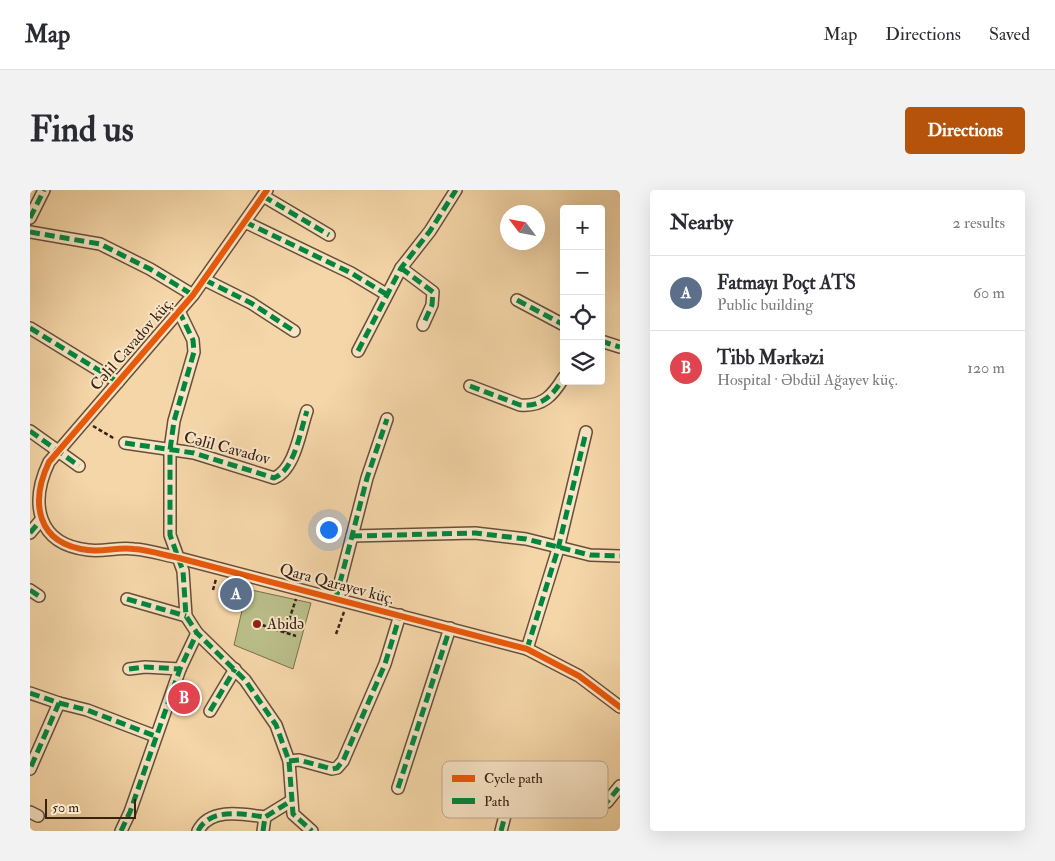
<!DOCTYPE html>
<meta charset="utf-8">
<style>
:root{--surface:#fff;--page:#f2f2f3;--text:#2b2b33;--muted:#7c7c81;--line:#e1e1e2;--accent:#b45309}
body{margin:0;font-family:"IM FELL Double Pica",serif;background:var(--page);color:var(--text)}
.controls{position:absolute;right:15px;top:15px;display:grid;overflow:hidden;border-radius:5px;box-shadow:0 5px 20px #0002}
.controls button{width:45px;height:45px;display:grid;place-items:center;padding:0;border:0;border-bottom:1px solid var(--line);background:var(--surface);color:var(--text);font:25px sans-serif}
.compass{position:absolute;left:470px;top:15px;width:45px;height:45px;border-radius:50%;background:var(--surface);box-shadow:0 5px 20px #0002;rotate:302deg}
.scale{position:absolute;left:15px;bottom:12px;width:91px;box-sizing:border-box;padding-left:5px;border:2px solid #382213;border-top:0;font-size:14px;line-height:18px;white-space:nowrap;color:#382213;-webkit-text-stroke:4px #f8e4c6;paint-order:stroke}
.you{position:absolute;left:298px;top:339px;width:18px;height:18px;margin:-12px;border:4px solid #fff;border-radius:50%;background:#1a73e8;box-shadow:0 0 0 8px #1a73e833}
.badge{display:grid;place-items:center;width:32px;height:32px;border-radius:50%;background:var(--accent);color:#fff;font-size:16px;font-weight:700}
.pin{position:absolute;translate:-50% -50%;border:2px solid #fff;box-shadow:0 1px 5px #0006}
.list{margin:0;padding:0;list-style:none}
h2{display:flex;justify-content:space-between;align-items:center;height:65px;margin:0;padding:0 20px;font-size:21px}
h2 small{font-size:16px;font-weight:400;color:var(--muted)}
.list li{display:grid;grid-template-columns:32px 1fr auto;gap:15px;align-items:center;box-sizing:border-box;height:75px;padding:0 20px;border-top:1px solid var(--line)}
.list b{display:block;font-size:19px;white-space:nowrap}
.list p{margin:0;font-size:16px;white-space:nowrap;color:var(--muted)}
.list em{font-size:16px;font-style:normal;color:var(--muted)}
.icon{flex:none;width:28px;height:28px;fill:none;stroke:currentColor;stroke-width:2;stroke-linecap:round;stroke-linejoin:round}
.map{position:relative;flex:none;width:590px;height:641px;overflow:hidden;border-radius:5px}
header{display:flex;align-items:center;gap:30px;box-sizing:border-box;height:70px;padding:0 25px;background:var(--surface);border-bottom:1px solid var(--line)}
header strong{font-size:24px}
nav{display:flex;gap:28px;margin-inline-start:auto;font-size:18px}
.intro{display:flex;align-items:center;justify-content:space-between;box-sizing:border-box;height:120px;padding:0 30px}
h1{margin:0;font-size:35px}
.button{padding:12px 22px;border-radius:5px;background:var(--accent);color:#fff;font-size:18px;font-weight:700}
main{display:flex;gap:30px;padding:0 30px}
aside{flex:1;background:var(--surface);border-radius:5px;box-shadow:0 5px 20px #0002}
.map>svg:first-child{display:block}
</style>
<header>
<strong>Map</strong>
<nav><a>Map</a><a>Directions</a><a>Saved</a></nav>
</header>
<div class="intro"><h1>Find us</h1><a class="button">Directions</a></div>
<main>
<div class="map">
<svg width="590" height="641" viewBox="0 0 590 641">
<rect width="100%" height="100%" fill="#f5d6a8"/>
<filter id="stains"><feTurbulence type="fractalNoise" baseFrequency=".004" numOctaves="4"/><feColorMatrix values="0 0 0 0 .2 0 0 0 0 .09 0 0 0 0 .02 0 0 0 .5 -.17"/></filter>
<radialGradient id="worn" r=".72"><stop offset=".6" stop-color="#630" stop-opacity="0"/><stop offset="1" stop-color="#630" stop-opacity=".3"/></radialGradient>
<!-- green -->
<polygon fill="#babe89" stroke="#79704e" points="217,399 281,413 263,479 204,455"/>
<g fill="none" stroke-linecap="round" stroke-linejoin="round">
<!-- minor casing -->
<g stroke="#674f38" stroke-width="14">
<g id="minor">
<path d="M237,0l-74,105 -144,167c-19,40 -13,82 39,88 15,2 30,-3 46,-1 15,1 30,6 45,9l348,91 52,27 41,31"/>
<polyline points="233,6 299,45"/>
<polyline points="0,28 14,0"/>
<polyline points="215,32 321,83 356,104"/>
<polyline points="0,42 70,54 120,79 163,105"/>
<polyline points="371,78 403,102 402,115 393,135"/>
<polyline points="175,90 221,113 264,141"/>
<polyline points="487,110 534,135"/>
<polyline points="149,121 163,150 164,162 144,231 140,260 140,345 153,381 156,426 167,443 215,490 246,535 259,571 263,624 282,641"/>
<polyline points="0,138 88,192"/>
<polyline points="571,151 590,157"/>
<polyline points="328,161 371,78 400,41 426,0"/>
<path d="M440,196l50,19c23,2 33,-10 44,-28"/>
<polyline points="0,241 49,276"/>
<path d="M95,253l69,10 80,25c21,-8 26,-47 33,-67"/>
<polyline points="0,343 10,331"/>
<polyline points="322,346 445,343 496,349 560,365 590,366"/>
<polyline points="0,400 9,406"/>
<polyline points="306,408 337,288 357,229"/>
<polyline points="97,409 156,426"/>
<polyline points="497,459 528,359 556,242"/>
<polyline points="99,479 115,477 150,479"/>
<polyline points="0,503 29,513 0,579"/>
<polyline points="29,513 57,520 125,546"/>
<polyline points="180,521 205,479"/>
<polyline points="259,571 269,570 302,579 307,578 313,571 355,474 370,425"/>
<polyline points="368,598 420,438"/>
<polyline points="449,608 478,614"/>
<polyline points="0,622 8,626"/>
<polyline points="91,641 100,622 150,479 167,443"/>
<path d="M168,641c12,-24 45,-17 67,-14"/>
<polyline points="233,641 235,627 261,611"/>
<polyline points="471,641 478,614 577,612 590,596"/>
</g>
</g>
<!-- path -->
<g stroke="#382213" stroke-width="2.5" stroke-dasharray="4 2.5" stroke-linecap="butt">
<polyline points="63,236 85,249"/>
<polyline points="183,400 186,389"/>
<polyline points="232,435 266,446"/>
<polyline points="255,442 266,409"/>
<polyline points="306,444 314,422"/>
</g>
<!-- minor -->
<use href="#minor" stroke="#f8e4c6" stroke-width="11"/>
<!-- quiet -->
<g stroke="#00873e" stroke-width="5" stroke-dasharray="10 5" stroke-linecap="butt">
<polyline points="233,6 299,45"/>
<polyline points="0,28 14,0"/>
<polyline points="215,32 321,83 356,104"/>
<polyline points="0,42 70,54 120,79 163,105"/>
<polyline points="371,78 403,102 402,115 393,135"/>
<polyline points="175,90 221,113 264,141"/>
<polyline points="487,110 534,135"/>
<polyline points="149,121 163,150 164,162 144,231 140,260 140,345 153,381 156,426 167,443 215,490 246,535 259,571 263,624 282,641"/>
<polyline points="0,138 88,192"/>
<polyline points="571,151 590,157"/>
<polyline points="328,161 371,78 400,41 426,0"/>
<path d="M440,196l50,19c23,2 33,-10 44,-28"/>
<polyline points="0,241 49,276"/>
<path d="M95,253l69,10 80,25c21,-8 26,-47 33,-67"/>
<polyline points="0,343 10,331"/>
<polyline points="322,346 445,343 496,349 560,365 590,366"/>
<polyline points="0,400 9,406"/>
<polyline points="306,408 337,288 357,229"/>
<polyline points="97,409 156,426"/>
<polyline points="497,459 528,359 556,242"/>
<polyline points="99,479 115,477 150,479"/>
<polyline points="0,503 29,513 0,579"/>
<polyline points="29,513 57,520 125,546"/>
<polyline points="180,521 205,479"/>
<polyline points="259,571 269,570 302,579 307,578 313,571 355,474 370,425"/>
<polyline points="368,598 420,438"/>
<polyline points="449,608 478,614"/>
<polyline points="91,641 100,622 150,479 167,443"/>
<path d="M168,641c12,-24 45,-17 67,-14"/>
<polyline points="233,641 235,627 261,611"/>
<polyline points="471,641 478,614 577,612 590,596"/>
</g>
<!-- cycleway casing -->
<g stroke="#f8e4c6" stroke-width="9">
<path id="cycleway" d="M237,0l-74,105 -144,167c-19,40 -13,82 39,88 15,2 30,-3 46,-1 15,1 30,6 45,9l348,91 52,27 41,31"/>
</g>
<!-- cycleway -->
<use href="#cycleway" stroke="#e8590c" stroke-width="6"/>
</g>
<!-- markers -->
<circle fill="#8f2418" stroke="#f8e4c6" stroke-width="2" cx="227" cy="434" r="5"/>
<g text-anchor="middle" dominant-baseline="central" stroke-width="4" stroke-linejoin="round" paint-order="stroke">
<!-- street labels -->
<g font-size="16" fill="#382213" stroke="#f8e4c6">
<text transform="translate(102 154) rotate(-49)">Cəlil Cavadov küç.</text>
<text transform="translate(197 258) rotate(15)">Cəlil Cavadov</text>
<text transform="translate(307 394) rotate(15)">Qara Qarayev küç.</text>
</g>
<!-- poi labels -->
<g font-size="16" fill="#382213" stroke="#f8e4c6" text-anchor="start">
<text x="237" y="434">Abidə</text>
</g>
</g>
<!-- legend -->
<rect x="412" y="571" width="166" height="57" rx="8" fill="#f8e4c6" stroke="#beaa90" stroke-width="1"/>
<rect x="422" y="585" width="23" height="7" fill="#e8590c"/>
<rect x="422" y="608" width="23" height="6" fill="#00873e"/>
<g font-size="14" fill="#382213">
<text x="454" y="593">Cycle path</text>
<text x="454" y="616">Path</text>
</g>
<rect width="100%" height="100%" filter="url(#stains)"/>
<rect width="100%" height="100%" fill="url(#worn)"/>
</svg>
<div class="controls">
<button>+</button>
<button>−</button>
<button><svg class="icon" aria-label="locate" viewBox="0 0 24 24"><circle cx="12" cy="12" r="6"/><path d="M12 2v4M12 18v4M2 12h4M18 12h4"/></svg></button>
<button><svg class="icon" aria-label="layers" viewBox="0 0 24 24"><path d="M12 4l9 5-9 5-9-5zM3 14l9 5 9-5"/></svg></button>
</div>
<svg class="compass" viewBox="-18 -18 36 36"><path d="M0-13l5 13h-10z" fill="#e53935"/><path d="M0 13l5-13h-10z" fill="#7c7c81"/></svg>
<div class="scale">50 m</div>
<div class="you"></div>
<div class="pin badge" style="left:206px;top:404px;background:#5c6f8a">A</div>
<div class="pin badge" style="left:154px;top:508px;background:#e0444e">B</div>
</div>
<aside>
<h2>Nearby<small>2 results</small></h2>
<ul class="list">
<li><span class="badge" style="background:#5c6f8a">A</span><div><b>Fatmayı Poçt ATS</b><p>Public building</p></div><em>60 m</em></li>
<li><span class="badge" style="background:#e0444e">B</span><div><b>Tibb Mərkəzi</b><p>Hospital · Əbdül Ağayev küç.</p></div><em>120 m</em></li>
</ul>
</aside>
</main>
